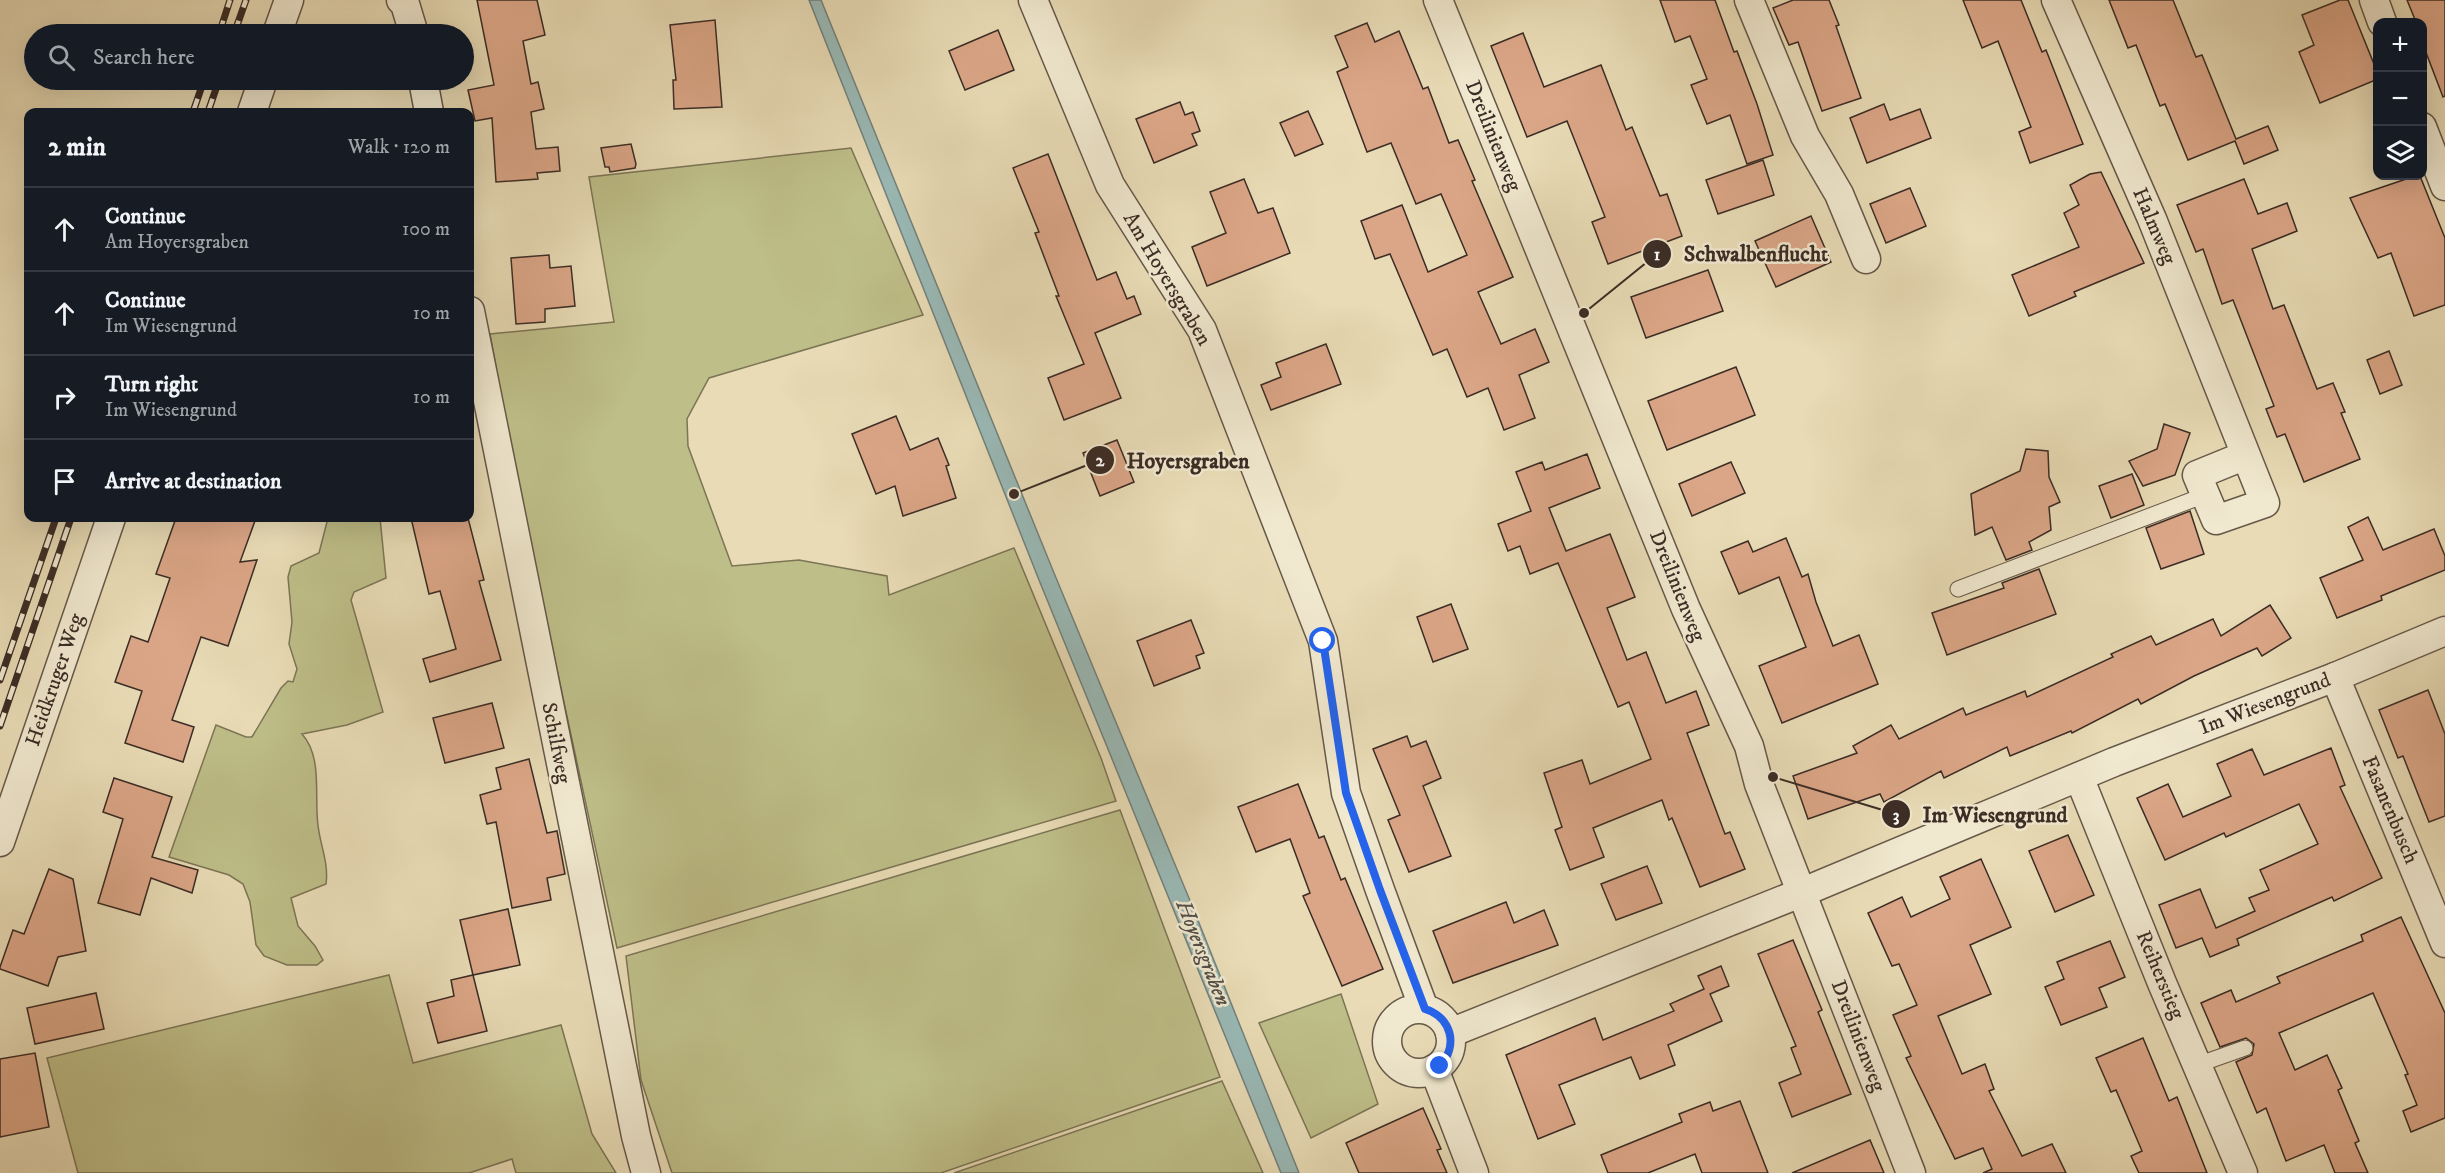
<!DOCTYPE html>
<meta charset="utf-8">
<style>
:root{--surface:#171b24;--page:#242831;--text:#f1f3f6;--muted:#9ea1a6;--line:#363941}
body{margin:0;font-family:"IM FELL DW Pica",serif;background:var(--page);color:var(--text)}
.controls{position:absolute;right:18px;top:18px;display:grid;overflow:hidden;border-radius:12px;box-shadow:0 6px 24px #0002}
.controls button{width:54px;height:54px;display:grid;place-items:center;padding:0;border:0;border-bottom:2px solid var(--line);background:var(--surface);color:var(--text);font:30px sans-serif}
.stop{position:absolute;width:18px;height:18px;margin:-14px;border:4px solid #2563eb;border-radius:50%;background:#fff}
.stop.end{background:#2563eb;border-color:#fff;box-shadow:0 2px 6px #0008}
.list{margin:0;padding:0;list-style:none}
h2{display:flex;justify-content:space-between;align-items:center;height:78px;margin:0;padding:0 24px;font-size:26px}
h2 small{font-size:20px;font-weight:400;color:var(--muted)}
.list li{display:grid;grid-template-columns:39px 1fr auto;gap:18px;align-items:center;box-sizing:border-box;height:84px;padding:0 24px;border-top:2px solid var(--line)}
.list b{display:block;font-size:22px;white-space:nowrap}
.list p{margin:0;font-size:20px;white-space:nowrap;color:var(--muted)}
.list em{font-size:20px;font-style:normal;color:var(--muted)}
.icon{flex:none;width:33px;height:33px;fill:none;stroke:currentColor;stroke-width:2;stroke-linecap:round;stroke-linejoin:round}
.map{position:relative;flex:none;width:2445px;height:1173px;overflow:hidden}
.search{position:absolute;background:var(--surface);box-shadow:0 6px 24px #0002;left:24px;top:24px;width:450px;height:66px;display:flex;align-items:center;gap:15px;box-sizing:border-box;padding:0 21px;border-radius:33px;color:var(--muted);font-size:22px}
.panel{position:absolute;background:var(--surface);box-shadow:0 6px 24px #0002;left:24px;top:108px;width:450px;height:414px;border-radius:12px}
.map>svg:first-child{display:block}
</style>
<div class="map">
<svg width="2445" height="1173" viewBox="0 0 2445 1173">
<rect width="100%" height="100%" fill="#e8dbb5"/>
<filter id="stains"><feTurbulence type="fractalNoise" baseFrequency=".00333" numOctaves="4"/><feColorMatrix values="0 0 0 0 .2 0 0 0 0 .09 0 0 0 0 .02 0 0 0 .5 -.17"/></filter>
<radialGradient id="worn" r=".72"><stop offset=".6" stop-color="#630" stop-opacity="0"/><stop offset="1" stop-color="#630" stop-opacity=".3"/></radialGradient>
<!-- green -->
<g fill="#bebe88" stroke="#7c7556" stroke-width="1.5">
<polygon points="851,148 923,315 709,378 687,419 688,446 732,566 799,560 887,576 889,595 1014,548 1101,758 1116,801 617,948 521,503 490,334 614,322 589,177"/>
<path d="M328,518h52l6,60 -32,14 -3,8 32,112 -36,13 -45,9c21,23 12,62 16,91 2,20 11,38 8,59l-35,14 7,28 17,20 8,14 -6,5h-30l-23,-9 -8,-11 -6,-43 -7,-18 -14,-9 -60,-18 47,-132 30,12h6l29,-49 7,-7 5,1 4,-13 -8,-25 3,-22 -4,-45 3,-11 28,-13z"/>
<polygon points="1120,810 1220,1077 941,1173 672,1173 641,1080 626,956"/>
<polygon points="389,975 413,1063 561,1025 592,1134 616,1173 516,1173 512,1159 469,1173 78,1173 47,1058"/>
<polygon points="1341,994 1378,1104 1311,1138 1259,1023"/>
<polygon points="1222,1081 1263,1173 954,1173"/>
</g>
<!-- water -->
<polygon fill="#99b9b6" stroke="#73817c" stroke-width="1.5" points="809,0 821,0 1054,573 1191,903 1299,1173 1281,1173 1039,580"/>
<!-- building -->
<g fill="#dba687" stroke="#3b2c25" stroke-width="1.5">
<polygon points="477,0 537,0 545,35 523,41 531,84 538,82 544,109 531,112 536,149 558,147 560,171 537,173 538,179 496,182 492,118 475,121 468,90 494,85"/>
<polygon points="1660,0 1715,0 1734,52 1737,51 1757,104 1773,155 1747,164 1730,115 1707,124 1691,85 1707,79 1690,36 1675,42"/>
<polygon points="1793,0 1829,0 1839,25 1836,26 1861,98 1822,111 1798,42 1789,45 1773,8"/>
<polygon points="1963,0 2021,0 2042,52 2046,50 2083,144 2030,163 2019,132 2031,127 1998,41 1982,48"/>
<polygon points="2109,0 2173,0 2196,57 2202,55 2236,139 2268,126 2278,150 2244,164 2235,141 2188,160 2165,104 2160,106 2136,45 2128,48"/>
<polygon points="2340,0 2348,0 2378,74 2378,79 2320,103 2299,52 2314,45 2302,15"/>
<polygon points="2407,0 2445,0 2445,96 2443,97 2422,42 2422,22 2416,22"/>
<polygon points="715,20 722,107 674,109 673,80 676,80 670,25"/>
<polygon points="1367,23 1375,42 1399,31 1423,89 1428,87 1449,143 1458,140 1475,180 1472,181 1513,277 1478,292 1501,344 1535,329 1549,362 1519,375 1535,418 1504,430 1488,388 1467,397 1447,349 1433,355 1390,254 1375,259 1361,221 1402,205 1428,272 1467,255 1441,194 1416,204 1391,143 1367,152 1337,72 1348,67 1335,36"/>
<polygon points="998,30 1014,70 965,90 949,51"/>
<polygon points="1523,33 1544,87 1601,65 1626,130 1632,127 1660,196 1667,194 1682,236 1608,264 1592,222 1605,217 1567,121 1527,137 1491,46"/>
<polygon points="1180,102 1185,115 1193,112 1200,131 1192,134 1197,145 1154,163 1136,119"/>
<polygon points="1884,104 1890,120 1920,109 1931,138 1867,163 1850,118"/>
<polygon points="1308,111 1323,144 1295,156 1280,123"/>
<polygon points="631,144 636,164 635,168 610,172 609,167 605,167 601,148"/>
<polygon points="1048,154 1097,280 1116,272 1127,299 1134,296 1141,314 1095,333 1121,398 1064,420 1048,378 1084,364 1056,296 1059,296 1035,233 1039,232 1013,168"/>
<polygon points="1763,160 1774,195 1718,214 1706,180"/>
<polygon points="2101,172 2144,263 2074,292 2076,296 2029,316 2012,275 2079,247 2064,213 2079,205 2070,185 2090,174"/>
<polygon points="2415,176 2420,176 2445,238 2445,305 2414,316 2391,253 2378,258 2350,198"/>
<polygon points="1244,179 1258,213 1273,208 1290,253 1207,286 1192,247 1226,233 1210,192"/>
<polygon points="2244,179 2258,214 2287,203 2297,231 2252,249 2273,309 2284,305 2317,389 2333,383 2345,412 2341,413 2360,459 2304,482 2285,434 2277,437 2266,409 2274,406 2233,300 2222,304 2203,249 2196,252 2177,205"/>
<polygon points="1910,188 1926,226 1886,243 1870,204"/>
<polygon points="1811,216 1831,262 1776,287 1755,241"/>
<polygon points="549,255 550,268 571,266 575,306 545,309 545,322 516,324 511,258"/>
<polygon points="1708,270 1723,311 1646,338 1631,297"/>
<polygon points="1326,344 1341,384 1271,410 1261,385 1281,377 1276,363"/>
<polygon points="2389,351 2402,385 2380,394 2367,360"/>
<polygon points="1736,367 1755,415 1667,450 1648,401"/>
<polygon points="896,416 910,450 938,438 949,465 946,466 956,498 903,516 895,486 876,494 852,434"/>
<polygon points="2164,424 2190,433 2175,475 2143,486 2129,461 2157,449"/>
<polygon points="1117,440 1134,482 1100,496 1083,453"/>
<polygon points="2026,449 2048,451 2049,477 2060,502 2049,507 2051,530 2029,542 2032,550 2006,560 1992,527 1975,535 1971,494 2020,471"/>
<polygon points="1587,454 1600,488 1549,508 1566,551 1610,534 1635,597 1607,608 1627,660 1646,652 1666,703 1696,691 1709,725 1687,733 1725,834 1730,832 1745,869 1700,887 1672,818 1669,820 1662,800 1593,828 1604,857 1570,870 1555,830 1562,827 1544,773 1582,760 1590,784 1651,759 1629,702 1618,707 1558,563 1530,574 1520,546 1508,551 1498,524 1531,511 1516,472 1542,462 1545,470"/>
<polygon points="1731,462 1745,493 1692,516 1679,484"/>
<polygon points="2132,474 2144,505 2111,518 2099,486"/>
<polygon points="2190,511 2204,554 2161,569 2146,528"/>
<polygon points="2368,517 2383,550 2434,529 2445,556 2445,570 2381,596 2382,600 2337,618 2320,578 2363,560 2348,527"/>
<polygon points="176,518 256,518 240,562 257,560 228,646 201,637 172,720 194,727 183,762 125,743 142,691 115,682 131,636 148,642 170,578 156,574"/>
<polygon points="411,518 468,518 484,580 479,581 501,660 430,682 423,659 456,649 440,591 429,594"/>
<polygon points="1786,538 1802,577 1808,574 1816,602 1833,646 1859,635 1878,684 1782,723 1759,666 1806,647 1779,577 1739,594 1721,552 1748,541 1753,552"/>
<polygon points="2039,569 2056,614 1947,655 1932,613 2004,588 2002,583"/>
<polygon points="1451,604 1468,649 1433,662 1417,617"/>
<polygon points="2270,605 2291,638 2262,656 2257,648 2194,676 2141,704 2138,699 2072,733 2071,731 2010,756 2007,747 1944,778 1941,771 1884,802 1880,794 1808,819 1793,776 1857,753 1853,746 1891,725 1899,739 1963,708 1966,715 2025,691 2027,697 2113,657 2111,654 2151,636 2156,645 2213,619 2221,636"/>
<polygon points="1191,620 1204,653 1196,656 1200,668 1154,686 1137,641"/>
<polygon points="2428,690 2445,734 2445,816 2429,822 2403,756 2398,758 2379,710"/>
<polygon points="492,703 504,748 445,763 433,718"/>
<polygon points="1407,736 1411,747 1426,741 1441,778 1423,786 1451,856 1409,872 1388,820 1400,815 1373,749"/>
<polygon points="2331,748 2345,785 2340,787 2382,878 2334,901 2332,897 2237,939 2239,945 2210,957 2202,938 2176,948 2159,905 2200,889 2216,928 2255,911 2249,898 2269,890 2260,870 2318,844 2299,804 2226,837 2224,833 2165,860 2137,798 2168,784 2183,817 2231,796 2217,764 2252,749 2264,775"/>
<polygon points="529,759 547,833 557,831 565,874 547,878 551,900 512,908 496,822 487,824 480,795 501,789 496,768"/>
<polygon points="114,778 172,797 152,857 198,870 192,893 151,878 140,915 98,903 123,819 103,812"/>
<polygon points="1298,784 1319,838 1324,836 1341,880 1345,878 1383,969 1342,986 1303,896 1310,893 1290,839 1256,852 1238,807"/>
<polygon points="2068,835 2094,895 2055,912 2029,851"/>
<polygon points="1981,859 2011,927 1970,945 1991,994 1938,1016 1962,1074 1985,1064 1994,1089 1989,1091 2022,1156 2052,1144 2066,1173 1983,1173 1992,1169 1983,1148 1955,1159 1906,1058 1911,1056 1893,1015 1917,1005 1899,964 1892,966 1868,913 1902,897 1911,917 1950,899 1940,877"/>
<polygon points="1647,866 1662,903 1616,920 1601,884"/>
<polygon points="49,869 73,879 86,951 58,957 48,986 0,969 0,967 13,930 24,934"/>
<polygon points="1506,902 1514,923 1544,910 1558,945 1453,983 1433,931"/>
<polygon points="508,909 520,965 473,975 460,920"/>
<polygon points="2401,917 2445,1013 2445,1118 2411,1132 2403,1111 2417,1105 2405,1075 2408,1074 2373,993 2279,1033 2295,1070 2327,1055 2342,1088 2338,1090 2359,1141 2355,1143 2368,1173 2335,1173 2324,1145 2286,1161 2266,1108 2257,1113 2236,1062 2252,1055 2254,1044 2246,1038 2220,1047 2201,1003 2231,990 2236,1002 2280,983 2277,977 2363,941 2361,935"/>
<polygon points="1793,940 1822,1010 1818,1012 1851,1094 1792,1117 1779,1083 1801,1074 1791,1048 1796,1046 1758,954"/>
<polygon points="2110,941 2125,977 2099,988 2107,1007 2061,1025 2045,987 2064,979 2057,962"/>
<polygon points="1721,966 1729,986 1710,994 1722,1021 1668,1045 1675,1065 1640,1079 1631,1057 1559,1085 1575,1124 1538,1139 1506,1055 1595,1018 1603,1040 1674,1011 1670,1004 1704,989 1698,976"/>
<polygon points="473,975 487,1031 438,1043 427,1003 454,996 451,980"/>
<polygon points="96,993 104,1029 35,1044 27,1008"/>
<polygon points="2143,1038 2169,1101 2177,1097 2207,1173 2139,1173 2131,1156 2142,1151 2116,1090 2111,1092 2096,1058"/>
<polygon points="35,1053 49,1127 0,1137 0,1059"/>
<polygon points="1740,1101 1768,1173 1702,1173 1695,1154 1648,1173 1608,1173 1601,1155 1682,1122 1679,1114 1710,1102 1713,1111"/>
<polygon points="1423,1108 1441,1149 1437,1150 1447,1173 1359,1173 1346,1143"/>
<polygon points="1870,1140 1884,1173 1792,1173"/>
</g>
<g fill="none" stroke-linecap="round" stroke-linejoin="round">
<!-- lane casing -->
<g stroke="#665849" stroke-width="17">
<g id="lane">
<polyline points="1958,589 2205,495"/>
<polyline points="2197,1065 2245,1048"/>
</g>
</g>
<!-- street casing -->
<g stroke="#665849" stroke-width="31">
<g id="street">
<polyline points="401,0 405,4 414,34"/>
<polyline points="1033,0 1110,185 1202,330 1323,641 1346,793 1380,890 1424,1009"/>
<polyline points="1438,0 1686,609 1749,746 1759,784 1911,1173"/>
<polyline points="1749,0 1805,136 1839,194 1866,259"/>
<polyline points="2056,0 2152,219 2265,503 2216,520 2197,475 2246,455"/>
<polyline points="2374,0 2382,22"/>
<polyline points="277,34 289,0"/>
<polyline points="423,80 429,112"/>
<polyline points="252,112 263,80"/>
<polyline points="2422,127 2445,186"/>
<polyline points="470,311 636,1136 646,1173"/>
<polyline points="2335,677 2445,943"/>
<polyline points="2079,777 2162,983 2243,1173"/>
<polyline points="0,842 111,518"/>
<circle cx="1419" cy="1041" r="32"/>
<polyline points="1450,1033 1803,892 2114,762 2335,677 2445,631"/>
<polyline points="1434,1069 1474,1173"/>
</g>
</g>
<!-- lane -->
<use href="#lane" stroke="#f0e8cf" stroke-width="15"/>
<!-- street -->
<use href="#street" stroke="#f0e8cf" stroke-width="28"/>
<!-- rail casing -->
<g stroke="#3b2c25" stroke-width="7">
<g id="rail">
<polyline points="219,34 230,0"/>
<polyline points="234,34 246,0"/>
<polyline points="193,112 204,80"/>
<polyline points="208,112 219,80"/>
<polyline points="0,680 56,518"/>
<polyline points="0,726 71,518"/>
</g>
</g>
<!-- rail -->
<use href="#rail" stroke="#f0e8cf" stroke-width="4.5" stroke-dasharray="14" stroke-linecap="butt"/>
</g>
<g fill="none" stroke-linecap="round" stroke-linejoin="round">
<!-- route -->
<path stroke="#2563eb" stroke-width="8" d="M1323,641l23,152 34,97 45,119c26,8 34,36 15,57"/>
</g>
<g text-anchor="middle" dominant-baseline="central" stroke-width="5" stroke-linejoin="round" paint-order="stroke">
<!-- street labels -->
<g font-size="21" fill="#3b2c25" stroke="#f0e8cf">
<text transform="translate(1493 136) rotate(68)">Dreilinienweg</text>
<text transform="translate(2154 226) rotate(67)">Halmweg</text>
<text transform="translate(1167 279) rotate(59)">Am Hoyersgraben</text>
<text transform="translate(1677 586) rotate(68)">Dreilinienweg</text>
<text transform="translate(55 680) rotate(-71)">Heidkruger Weg</text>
<text transform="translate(2265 704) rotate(-21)">Im Wiesengrund</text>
<text transform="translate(556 743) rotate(79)">Schilfweg</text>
<text transform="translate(2390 810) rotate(67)">Fasanenbusch</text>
<text transform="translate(2160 975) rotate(67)">Reiherstieg</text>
<text transform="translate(1858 1036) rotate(69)">Dreilinienweg</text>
</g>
<!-- water labels -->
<g font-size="22" font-style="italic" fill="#524f49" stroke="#f0e8cf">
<text transform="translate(1203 953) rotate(68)">Hoyersgraben</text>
</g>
</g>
<!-- callouts -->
<path fill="none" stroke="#3b2c25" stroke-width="2" d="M1584 313L1657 254M1014 494L1100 460M1773 777L1896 814"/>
<g fill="#3b2c25" stroke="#f0e8cf" stroke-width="2">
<circle cx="1584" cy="313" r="6"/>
<circle cx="1014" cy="494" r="6"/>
<circle cx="1773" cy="777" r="6"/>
<circle cx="1657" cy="254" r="15"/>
<circle cx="1100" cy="460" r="15"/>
<circle cx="1896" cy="814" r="15"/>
</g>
<g font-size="18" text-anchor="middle" font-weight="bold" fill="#fff">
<text x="1657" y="260">1</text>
<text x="1100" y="466">2</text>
<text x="1896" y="821">3</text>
</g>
<g font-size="22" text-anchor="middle" font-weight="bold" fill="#3b2c25" stroke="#f0e8cf" stroke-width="5" stroke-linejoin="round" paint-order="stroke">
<text x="1756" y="261">Schwalbenflucht</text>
<text x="1188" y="468">Hoyersgraben</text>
<text x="1995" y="822">Im Wiesengrund</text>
</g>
<rect width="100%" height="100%" filter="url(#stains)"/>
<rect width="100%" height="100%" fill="url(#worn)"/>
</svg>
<div class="controls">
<button>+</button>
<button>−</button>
<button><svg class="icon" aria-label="layers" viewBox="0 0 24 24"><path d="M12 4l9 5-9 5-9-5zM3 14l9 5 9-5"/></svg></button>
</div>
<div class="stop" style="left:1323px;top:641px"></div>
<div class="stop end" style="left:1440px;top:1066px"></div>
<div class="search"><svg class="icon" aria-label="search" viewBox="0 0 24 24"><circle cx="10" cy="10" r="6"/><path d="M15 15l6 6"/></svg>Search here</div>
<section class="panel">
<h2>2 min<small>Walk · 120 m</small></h2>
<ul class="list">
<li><svg class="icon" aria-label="ahead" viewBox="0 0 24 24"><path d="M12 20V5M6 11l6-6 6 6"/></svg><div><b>Continue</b><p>Am Hoyersgraben</p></div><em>100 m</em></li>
<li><svg class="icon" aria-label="ahead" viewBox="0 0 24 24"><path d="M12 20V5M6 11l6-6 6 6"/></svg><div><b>Continue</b><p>Im Wiesengrund</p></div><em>10 m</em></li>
<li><svg class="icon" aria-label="right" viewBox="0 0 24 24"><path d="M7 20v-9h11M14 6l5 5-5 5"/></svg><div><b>Turn right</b><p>Im Wiesengrund</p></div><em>10 m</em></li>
<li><svg class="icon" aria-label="arrive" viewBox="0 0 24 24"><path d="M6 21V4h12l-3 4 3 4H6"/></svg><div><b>Arrive at destination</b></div></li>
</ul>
</section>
</div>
